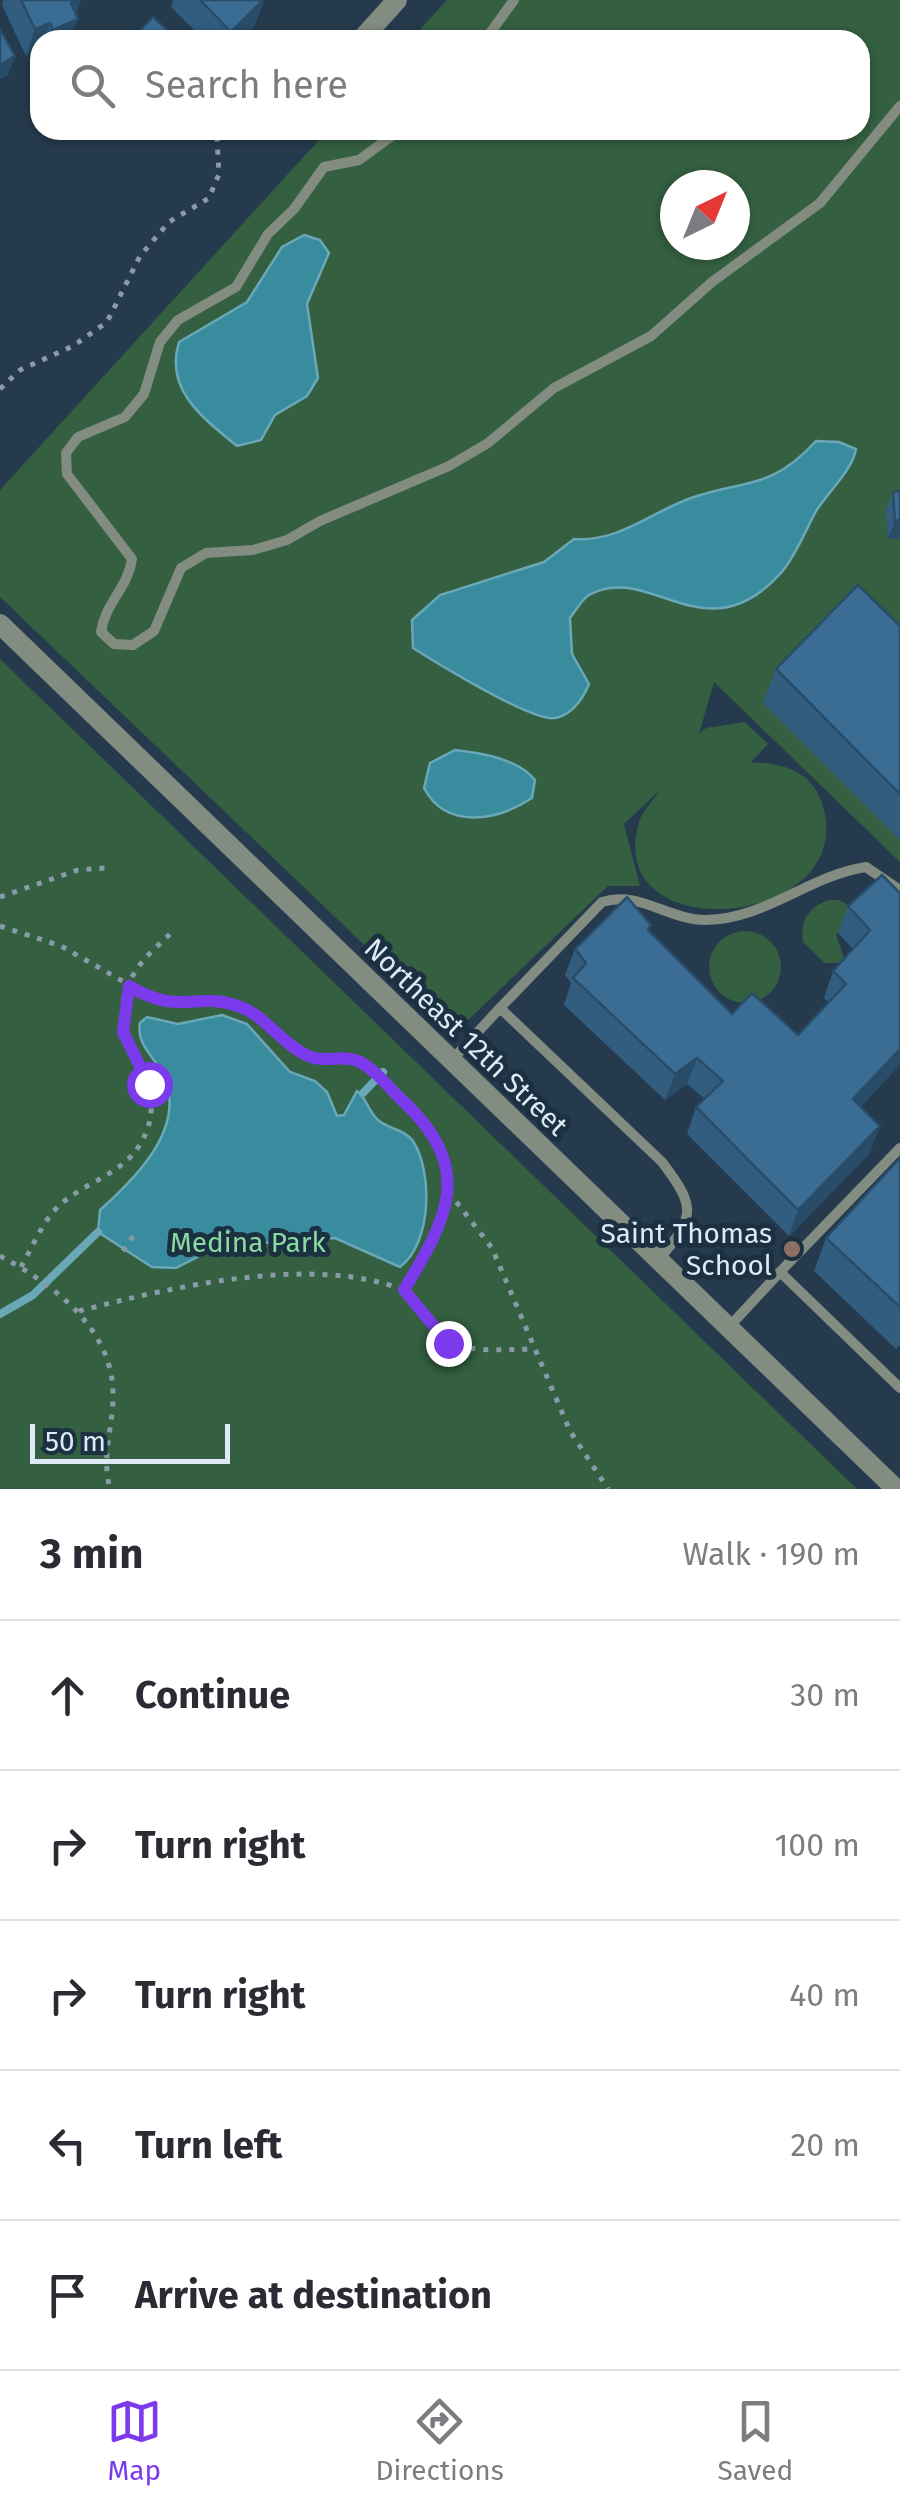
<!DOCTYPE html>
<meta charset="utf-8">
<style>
:root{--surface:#fff;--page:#f2f2f3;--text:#2b2b33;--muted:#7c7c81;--line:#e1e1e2;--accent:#7c3aed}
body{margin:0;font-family:"Fira Sans",sans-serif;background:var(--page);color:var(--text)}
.compass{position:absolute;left:660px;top:170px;width:90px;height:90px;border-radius:50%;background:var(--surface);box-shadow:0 2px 8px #0004;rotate:43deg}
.scale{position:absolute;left:30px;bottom:25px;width:200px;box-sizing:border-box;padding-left:10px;border:5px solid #deebf6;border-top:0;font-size:28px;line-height:35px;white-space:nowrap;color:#deebf6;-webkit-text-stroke:8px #1b3041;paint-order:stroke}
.stop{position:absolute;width:30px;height:30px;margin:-22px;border:8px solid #7c3aed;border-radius:50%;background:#fff}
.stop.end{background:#7c3aed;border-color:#fff;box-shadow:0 2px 10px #0008}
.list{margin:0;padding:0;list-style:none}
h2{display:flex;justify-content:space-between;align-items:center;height:130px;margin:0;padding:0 40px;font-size:42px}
h2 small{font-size:32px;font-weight:400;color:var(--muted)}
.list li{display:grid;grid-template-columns:65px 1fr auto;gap:30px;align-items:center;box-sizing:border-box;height:150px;padding:0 40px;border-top:2px solid var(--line)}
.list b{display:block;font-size:38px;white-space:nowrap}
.list em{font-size:32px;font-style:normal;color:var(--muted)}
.icon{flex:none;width:55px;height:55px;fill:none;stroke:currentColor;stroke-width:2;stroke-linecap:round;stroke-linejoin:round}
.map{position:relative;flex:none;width:900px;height:1489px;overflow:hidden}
.search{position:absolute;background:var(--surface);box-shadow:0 2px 8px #0004;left:30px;right:30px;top:30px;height:110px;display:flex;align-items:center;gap:25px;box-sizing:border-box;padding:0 35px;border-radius:30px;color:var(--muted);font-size:38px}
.sheet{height:880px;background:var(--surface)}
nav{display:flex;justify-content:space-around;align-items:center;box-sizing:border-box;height:140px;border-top:2px solid var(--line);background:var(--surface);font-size:28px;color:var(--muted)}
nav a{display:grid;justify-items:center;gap:5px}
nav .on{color:var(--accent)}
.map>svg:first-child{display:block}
</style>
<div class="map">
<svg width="900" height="1489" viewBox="0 0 900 1489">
<rect width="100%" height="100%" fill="#253a4c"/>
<!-- green -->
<g fill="#345f40" fill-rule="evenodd">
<path d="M447,0h453v862l-186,-180 -15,52 7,-6 39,-6 23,22 -17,18c33,2 61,8 72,44 36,122 -222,146 -184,16 4,-12 15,-22 20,-31l-35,33 16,62h-32l-145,139 -54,-52 -8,7 -401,-383v-107l328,-360h532v-90h-450zM675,185h60v60h-60z"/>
<polygon points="0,659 857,1489 0,1489"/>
<path d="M828,900h11l20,10 -23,25 10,28h-21l-22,-21c-3,-21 5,-34 25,-42z"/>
<circle cx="745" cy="967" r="36"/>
</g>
<!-- water -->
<g fill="#398c9e" stroke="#6aa8b8" stroke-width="2.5">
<path d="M304,235l16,5 9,13 -22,51 11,74 -11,18 -32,19 -14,25 -24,6c-34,-28 -73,-56 -58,-104l68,-40 35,-55z"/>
<path d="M816,441l23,1 17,7c-4,23 -29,43 -41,64 -10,19 -20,44 -34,60 -76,84 -132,-12 -192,22 -7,4 -14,17 -19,23l2,36 17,30c-6,15 -20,36 -40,34 -29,-4 -109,-53 -136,-70l-1,-28 28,-25 104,-33 30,-23c46,3 75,-26 117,-41 55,-19 79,-7 125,-57z"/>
<path d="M455,750c27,3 63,9 80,30l-3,18c-35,23 -86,32 -108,-10l6,-25z"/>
<path d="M222,1015l25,9 43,48 25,9 12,11 10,24 7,-1 13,-24c10,7 11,21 22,30 11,8 26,9 34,20 20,31 19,102 -13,126l-65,-29 -116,8 -43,22 -24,-1 -54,-35 2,-22c36,-32 91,-86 61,-139 -9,-16 -25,-28 -21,-48l7,-6 31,7z"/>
</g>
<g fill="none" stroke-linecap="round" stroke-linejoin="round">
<!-- stream -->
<g stroke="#6aa8b8" stroke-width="8">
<polyline points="363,1093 383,1072"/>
<polyline points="0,1314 33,1295 98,1232"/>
</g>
<!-- path -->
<g stroke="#899aa8" stroke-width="5" stroke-dasharray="5 8" stroke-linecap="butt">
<polyline points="0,389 20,370 73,346 107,322 140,256 169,222 209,198 219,174 217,139 228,130"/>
<polyline points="0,897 78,870 105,868"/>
<polyline points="0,926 61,946 161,1003 215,1002 244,1008 304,1055 327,1061 353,1059 369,1068 431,1131 442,1155 451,1195 492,1248 570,1431 608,1489"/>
<polyline points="123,1251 134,1235"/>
<path d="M0,1256c53,28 114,73 113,140 0,33 -12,59 -3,93"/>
<path d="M21,1267c12,-21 23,-49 41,-64 31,-26 69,-30 85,-73 22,-58 -52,-97 -12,-158 9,-15 24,-27 36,-39"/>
<path d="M404,1290c45,64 52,61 128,59"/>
<path d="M79,1311c93,-24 233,-57 325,-21l28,-46 19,-49"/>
</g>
<!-- service -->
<g stroke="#838c81" stroke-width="10">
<polyline points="485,40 514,0"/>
<path d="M400,130l-41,30 -35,7 -30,42 -26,25 -32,53 -58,33 -18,22 -16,52 -19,23 -47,20 -12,16 1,21 65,85c-4,29 -27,44 -31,73l13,12 19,1 21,-14 27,-63 25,-15 47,-3 34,-10 33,-19 129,-55 39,-23 66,-55 97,-52 61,-54 108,-79 80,-97"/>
<path d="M500,1008l102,-106c37,-12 66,18 104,18 60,-1 102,-44 160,-53l34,23"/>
<path d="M451,1061l49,-53 162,154c34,45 34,54 -3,97"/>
<polyline points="780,1272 900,1148"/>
<polyline points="728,1328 780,1272 900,1388"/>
</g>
<!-- minor -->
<g stroke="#838c81" stroke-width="20">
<polyline points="361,40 397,0"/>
<polyline points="0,624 896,1489"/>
</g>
</g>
<!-- wall -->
<g fill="#325d7f">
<polygon points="3,0 81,0 76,14 70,40 40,40 26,56 2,5"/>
<polygon points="173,0 264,0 255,25 240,40 204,40 171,7"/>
<polygon points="893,492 900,538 888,539 886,510"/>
<polygon points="900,626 900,840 763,703 776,669"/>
<polygon points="882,875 861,1107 870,1153 789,1236 687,1134 696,1107 705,1099 687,1084 665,1100 564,1005 571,983 565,975 575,949 649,931 732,1014 798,1035 828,1002 824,998 833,971 853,949 838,933 848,906"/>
<polygon points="900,1158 900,1345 896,1349 814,1271 826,1238"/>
</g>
<!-- shaded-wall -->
<g fill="#294c68">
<polygon points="78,0 81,0 73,21 78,19 70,40 50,40 53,30 71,3"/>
<polygon points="264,0 255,25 240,40 228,40 231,32"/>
<polygon points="50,23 43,40 40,40 40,49 26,56 35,29"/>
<polygon points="15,56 8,75 0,79 0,65"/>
<polygon points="900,520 900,538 888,539 895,521"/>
<polygon points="900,1049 900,1065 844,1125 853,1099"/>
<polygon points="697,1058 687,1084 665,1100 675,1074"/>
<polygon points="880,1126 870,1153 789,1236 798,1210"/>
</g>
<!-- building -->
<g fill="#3a6c94" stroke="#294c68" stroke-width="2.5">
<polygon points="21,0 78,0 71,3 78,19 53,30 50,23 35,29"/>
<polygon points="200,0 263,0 231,32"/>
<polygon points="153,17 178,40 131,40"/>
<polygon points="0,29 15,56 0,65"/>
<polygon points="900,491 900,520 895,521 893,492"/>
<polygon points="858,585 900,626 900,794 776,669"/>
<polygon points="882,875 900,893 900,1049 853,1099 880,1126 798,1210 696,1107 723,1081 697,1058 675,1074 573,978 586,963 575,949 627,897 651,925 648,930 732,1014 752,993 798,1035 846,984 833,971 870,930 848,906"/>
<polygon points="900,1158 900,1307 826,1238"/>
</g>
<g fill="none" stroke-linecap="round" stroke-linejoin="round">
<!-- route -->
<path stroke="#7c3aed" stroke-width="12" d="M149,1084l-26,-52 6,-46c52,31 64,5 109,20 27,9 43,37 68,49 17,9 36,-1 52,6 17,8 31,27 45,40 72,68 45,116 1,189l44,53"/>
</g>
<!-- markers -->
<circle fill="#8d6e63" stroke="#1b3041" stroke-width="4" cx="792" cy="1249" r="10"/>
<g text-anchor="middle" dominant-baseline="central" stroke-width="10" stroke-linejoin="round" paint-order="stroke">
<!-- street labels -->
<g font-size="28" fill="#deebf6" stroke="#1b3041">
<text transform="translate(466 1037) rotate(44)">Northeast 12th Street</text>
</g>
<!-- poi labels -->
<g font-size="28" fill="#deebf6" stroke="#1b3041" text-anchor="end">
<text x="772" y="1233">Saint Thomas<tspan x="772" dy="32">School</tspan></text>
</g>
<!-- park labels -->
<g font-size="28" fill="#8bdaa0" stroke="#1b3041">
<text x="248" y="1242">Medina Park</text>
</g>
</g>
</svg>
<svg class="compass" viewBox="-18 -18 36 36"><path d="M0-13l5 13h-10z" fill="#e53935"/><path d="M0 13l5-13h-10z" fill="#7c7c81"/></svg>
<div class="scale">50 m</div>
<div class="stop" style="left:149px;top:1084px"></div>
<div class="stop end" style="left:448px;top:1343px"></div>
<div class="search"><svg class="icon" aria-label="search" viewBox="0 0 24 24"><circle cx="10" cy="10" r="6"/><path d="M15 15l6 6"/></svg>Search here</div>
</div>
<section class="sheet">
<h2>3 min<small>Walk · 190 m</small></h2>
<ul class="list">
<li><svg class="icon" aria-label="ahead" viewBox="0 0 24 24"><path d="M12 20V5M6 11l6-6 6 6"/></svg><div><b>Continue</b></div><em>30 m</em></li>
<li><svg class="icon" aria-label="right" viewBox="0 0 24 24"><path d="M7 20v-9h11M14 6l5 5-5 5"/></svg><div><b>Turn right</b></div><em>100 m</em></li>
<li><svg class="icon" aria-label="right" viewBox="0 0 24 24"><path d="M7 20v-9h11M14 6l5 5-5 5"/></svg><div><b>Turn right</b></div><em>40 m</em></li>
<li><svg class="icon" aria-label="left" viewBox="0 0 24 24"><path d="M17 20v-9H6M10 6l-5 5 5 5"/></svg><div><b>Turn left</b></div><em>20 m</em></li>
<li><svg class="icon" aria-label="arrive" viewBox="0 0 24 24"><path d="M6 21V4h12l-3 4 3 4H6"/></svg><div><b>Arrive at destination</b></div></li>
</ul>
</section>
<nav>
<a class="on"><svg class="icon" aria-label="map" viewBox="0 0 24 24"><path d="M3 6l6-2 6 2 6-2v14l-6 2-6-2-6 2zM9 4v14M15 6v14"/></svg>Map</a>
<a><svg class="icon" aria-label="directions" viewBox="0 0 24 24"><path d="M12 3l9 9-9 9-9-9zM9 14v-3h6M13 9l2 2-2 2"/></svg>Directions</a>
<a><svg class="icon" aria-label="saved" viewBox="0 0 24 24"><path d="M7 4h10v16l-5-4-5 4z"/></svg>Saved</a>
</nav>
